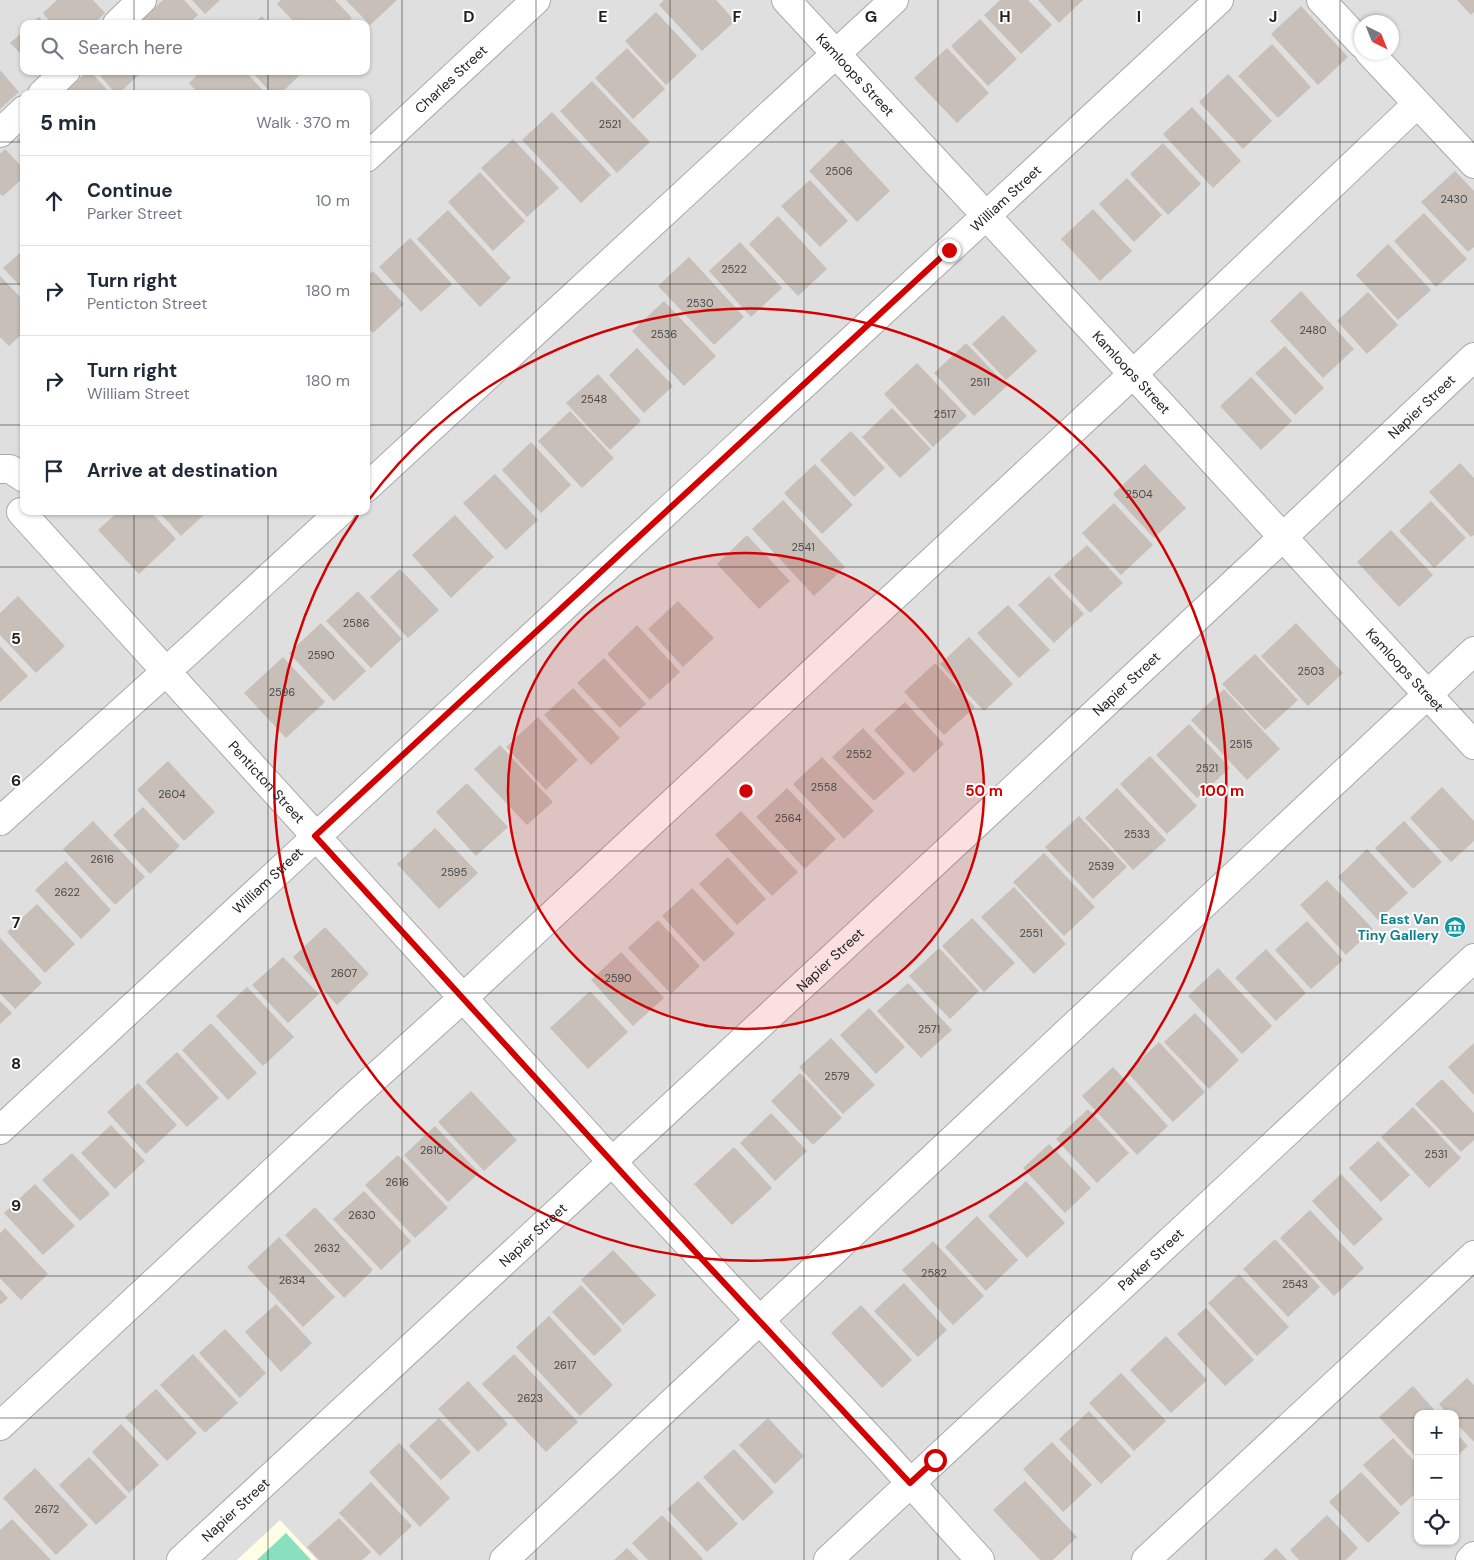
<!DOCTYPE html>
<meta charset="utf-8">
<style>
:root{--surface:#fff;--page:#f2f2f3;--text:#1f2937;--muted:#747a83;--line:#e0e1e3}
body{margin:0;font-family:"DM Sans",sans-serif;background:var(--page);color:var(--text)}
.controls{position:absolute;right:15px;bottom:15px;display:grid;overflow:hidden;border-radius:10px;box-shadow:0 1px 4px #0004}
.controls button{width:45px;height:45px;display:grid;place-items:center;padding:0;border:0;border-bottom:1px solid var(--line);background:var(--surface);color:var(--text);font:25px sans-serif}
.compass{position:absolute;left:1354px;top:15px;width:45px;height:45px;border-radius:50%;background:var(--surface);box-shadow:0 1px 4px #0004;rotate:137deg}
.stop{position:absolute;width:15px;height:15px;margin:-11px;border:4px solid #d40000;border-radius:50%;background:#fff}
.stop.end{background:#d40000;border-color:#fff;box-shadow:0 1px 5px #0008}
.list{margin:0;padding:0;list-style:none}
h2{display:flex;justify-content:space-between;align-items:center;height:65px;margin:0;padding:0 20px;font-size:21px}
h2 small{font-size:16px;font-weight:400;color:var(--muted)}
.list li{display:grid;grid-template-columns:32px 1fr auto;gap:15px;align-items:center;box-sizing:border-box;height:90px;padding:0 20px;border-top:1px solid var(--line)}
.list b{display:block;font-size:19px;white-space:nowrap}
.list p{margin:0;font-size:16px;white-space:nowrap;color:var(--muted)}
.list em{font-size:16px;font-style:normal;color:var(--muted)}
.icon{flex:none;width:28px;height:28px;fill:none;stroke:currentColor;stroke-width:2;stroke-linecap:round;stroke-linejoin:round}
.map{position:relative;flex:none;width:1474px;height:1560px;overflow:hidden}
.search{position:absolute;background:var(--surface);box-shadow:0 1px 4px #0004;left:20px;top:20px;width:350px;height:55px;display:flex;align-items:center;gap:12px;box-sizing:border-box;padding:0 18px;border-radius:10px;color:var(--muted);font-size:19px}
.panel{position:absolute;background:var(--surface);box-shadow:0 1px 4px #0004;left:20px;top:90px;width:350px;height:425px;border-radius:10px}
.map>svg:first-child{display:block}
</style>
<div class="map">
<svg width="1474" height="1560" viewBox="0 0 1474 1560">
<rect width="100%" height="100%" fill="#f2efe9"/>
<!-- residential -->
<path fill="#e0dfdf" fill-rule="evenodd" d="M0,0h1474v1560h-1474zM1362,22h30v30h-30zM24,24h342v47h-342zM24,94h342v417h-342zM1418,1414h37v127h-37z"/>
<!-- education -->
<polygon fill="#ffffe5" points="280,1520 317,1560 237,1560"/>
<!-- pitch -->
<polygon fill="#88e0be" points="286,1533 311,1560 257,1560"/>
<!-- building -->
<g fill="#c7bfb8">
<polygon points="57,0 93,0 105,13 93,24 52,24 43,13"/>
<polygon points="163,0 184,0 198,15 188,24 140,24 139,22"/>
<polygon points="192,0 220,0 205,14"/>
<polygon points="281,0 335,0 352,18 345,24 296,24 277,4"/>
<polygon points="346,0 397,0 370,25"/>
<polygon points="664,0 716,0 735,21 702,51 659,5"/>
<polygon points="1000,0 1028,0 1052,25 1021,54 984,15"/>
<polygon points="1038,0 1083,0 1059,23"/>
<polygon points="1457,0 1474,0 1474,12 1471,15"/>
<polygon points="1301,6 1348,57 1318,85 1271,34"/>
<polygon points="656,12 697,56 666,85 625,41"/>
<polygon points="262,16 269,24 253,24"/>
<polygon points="39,17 45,24 31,24"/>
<polygon points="980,19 1017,59 988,86 951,46"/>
<polygon points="24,31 24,57 10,43"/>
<polygon points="1272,44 1311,87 1278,118 1238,76"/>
<polygon points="627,48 665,89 633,119 595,78"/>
<polygon points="947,48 989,93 957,123 914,78"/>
<polygon points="0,70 19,92 0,109"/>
<polygon points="88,71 90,71 111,94 63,94"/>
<polygon points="96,71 143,71 118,94 116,94"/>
<polygon points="201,71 245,71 266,94 199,94 189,83"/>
<polygon points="251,71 304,71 280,94 272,94"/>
<polygon points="1228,74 1272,121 1243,149 1199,102"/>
<polygon points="592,81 650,142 617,173 560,111"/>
<polygon points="1192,107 1241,161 1213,188 1163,134"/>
<polygon points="552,112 611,175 581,203 522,140"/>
<polygon points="24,133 24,147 17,140"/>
<polygon points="513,139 559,188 527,217 481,168"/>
<polygon points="842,139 890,191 857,222 809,171"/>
<polygon points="1163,143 1201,184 1168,215 1130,174"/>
<polygon points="5,149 24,169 24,177 3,196 0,194 0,154"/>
<polygon points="1455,171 1474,191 1474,247 1468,252 1421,202"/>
<polygon points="480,172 525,221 493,251 448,202"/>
<polygon points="1127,178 1162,215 1134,242 1099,204"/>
<polygon points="810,180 848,221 820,247 781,206"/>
<polygon points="1093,209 1132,251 1100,281 1061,239"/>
<polygon points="448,210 511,278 480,307 417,239"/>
<polygon points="1424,213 1467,259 1436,287 1394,241"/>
<polygon points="778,216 827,269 798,296 749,244"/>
<polygon points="410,238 452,284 421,312 379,267"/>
<polygon points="740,242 782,288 751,317 709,271"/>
<polygon points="1388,244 1431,290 1398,320 1356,275"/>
<polygon points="20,253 24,257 24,290 3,268"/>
<polygon points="689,257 744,317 714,345 658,286"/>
<polygon points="373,271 404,304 373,333 366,326 366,277"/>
<polygon points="0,276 24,301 24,332 9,346 0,337"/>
<polygon points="1301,291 1354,349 1323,378 1270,321"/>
<polygon points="1368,292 1398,325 1367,354 1337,321"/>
<polygon points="664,301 716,356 684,386 632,331"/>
<polygon points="1003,315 1037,351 1006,380 972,344"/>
<polygon points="966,343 1007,386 974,416 934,373"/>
<polygon points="1285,346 1324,388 1295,415 1255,373"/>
<polygon points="637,348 673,386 644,413 609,375"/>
<polygon points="917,363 967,416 933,447 884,394"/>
<polygon points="598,374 641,421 610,450 566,403"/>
<polygon points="1251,377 1292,421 1261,450 1220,406"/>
<polygon points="892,408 931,449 900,478 862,437"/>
<polygon points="570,411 614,458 582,488 538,441"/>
<polygon points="851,431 885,468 854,497 820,460"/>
<polygon points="531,442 571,485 541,513 502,470"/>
<polygon points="1460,463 1474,478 1474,535 1471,537 1429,492"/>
<polygon points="815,464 853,505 822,534 784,493"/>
<polygon points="1145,464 1186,508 1154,538 1113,494"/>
<polygon points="495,474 538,520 506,550 463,503"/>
<polygon points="783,500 845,567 814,596 752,529"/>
<polygon points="1431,501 1466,538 1434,568 1399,531"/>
<polygon points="1114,503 1153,545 1121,575 1082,533"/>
<polygon points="119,511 150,511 176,539 139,574 98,530"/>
<polygon points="158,511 208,511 181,536"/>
<polygon points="455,515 494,557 451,598 412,555"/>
<polygon points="1391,530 1433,575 1399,607 1357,562"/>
<polygon points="747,535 790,581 759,609 717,564"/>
<polygon points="1087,545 1123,583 1090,613 1054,575"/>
<polygon points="400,569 439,610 408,638 370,597"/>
<polygon points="1049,576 1084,614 1054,643 1018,605"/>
<polygon points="358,591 402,639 371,668 326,621"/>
<polygon points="18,596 65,646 36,673 0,635 0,613"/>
<polygon points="678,601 714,638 683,667 648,629"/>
<polygon points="1008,605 1050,650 1019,678 977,633"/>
<polygon points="321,623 366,671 334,701 289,653"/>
<polygon points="1296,623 1343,673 1308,706 1261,656"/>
<polygon points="637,625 680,672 650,700 607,654"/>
<polygon points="969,637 1013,684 984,711 940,664"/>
<polygon points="0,646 28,676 0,702"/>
<polygon points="1255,654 1298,700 1265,730 1222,684"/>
<polygon points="283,657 325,702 286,738 244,693"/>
<polygon points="604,658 646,704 620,728 577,683"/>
<polygon points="935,663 975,707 944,735 904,692"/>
<polygon points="573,688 620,738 591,765 544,715"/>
<polygon points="1224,689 1280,749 1247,780 1191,720"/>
<polygon points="905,702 944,744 914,773 874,730"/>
<polygon points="538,717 578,760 546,790 506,747"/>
<polygon points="1189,724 1230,768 1197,798 1156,755"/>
<polygon points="863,728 905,773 874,801 832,757"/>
<polygon points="500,745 553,802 527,825 474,769"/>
<polygon points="1150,756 1197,806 1167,834 1120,784"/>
<polygon points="822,757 874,811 844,839 793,784"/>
<polygon points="168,761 215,812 184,841 137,790"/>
<polygon points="467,783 508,827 476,856 436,812"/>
<polygon points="1442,787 1474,821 1474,841 1451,862 1410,818"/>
<polygon points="787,788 836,839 805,869 756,817"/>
<polygon points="1117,788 1166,840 1133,870 1085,818"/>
<polygon points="143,807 180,846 150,874 113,835"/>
<polygon points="741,811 798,872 772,896 715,835"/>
<polygon points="1079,816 1127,867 1093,899 1045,847"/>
<polygon points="93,821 145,877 115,905 63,849"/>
<polygon points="1404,821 1442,862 1413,889 1375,848"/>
<polygon points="435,828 478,873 439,909 397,864"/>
<polygon points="1367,849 1408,893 1378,920 1338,877"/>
<polygon points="1044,853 1095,907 1064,936 1013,882"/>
<polygon points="728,857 766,899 737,925 699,884"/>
<polygon points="66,861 111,910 81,939 35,890"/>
<polygon points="1327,880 1373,929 1346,955 1300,905"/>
<polygon points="1014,887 1066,944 1034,974 981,917"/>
<polygon points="692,888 735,934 704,962 662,916"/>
<polygon points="37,904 75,944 45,973 7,932"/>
<polygon points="972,918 1015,963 984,992 942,946"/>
<polygon points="658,920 700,966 671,994 628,948"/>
<polygon points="1307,921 1343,960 1311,989 1275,950"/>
<polygon points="325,927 369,974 337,1005 293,957"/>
<polygon points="0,938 42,983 15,1009 0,993"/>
<polygon points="939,948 979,991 950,1019 909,976"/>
<polygon points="1266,949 1306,993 1276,1021 1235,978"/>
<polygon points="621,952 664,998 633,1026 591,980"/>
<polygon points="283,957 319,994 288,1023 252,985"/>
<polygon points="1218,968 1272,1026 1242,1054 1188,996"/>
<polygon points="908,983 952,1030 921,1058 877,1011"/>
<polygon points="247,987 294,1037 263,1066 216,1016"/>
<polygon points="590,991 628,1032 588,1069 550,1028"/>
<polygon points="0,1001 12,1013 0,1024"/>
<polygon points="869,1008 905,1047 876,1074 840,1035"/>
<polygon points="1195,1013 1239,1060 1209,1089 1164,1042"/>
<polygon points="211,1023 257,1073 228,1100 182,1050"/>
<polygon points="831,1038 875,1085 843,1114 799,1067"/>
<polygon points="1159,1042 1205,1092 1173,1122 1127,1072"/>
<polygon points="1474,1043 1474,1095 1448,1067"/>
<polygon points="177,1052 219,1098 187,1127 145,1082"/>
<polygon points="1113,1067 1168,1126 1137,1155 1082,1096"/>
<polygon points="800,1073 842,1118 813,1145 771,1101"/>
<polygon points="1442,1079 1474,1113 1474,1140 1461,1152 1415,1104"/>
<polygon points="138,1083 177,1125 146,1154 107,1112"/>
<polygon points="471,1091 517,1140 484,1171 438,1122"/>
<polygon points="1413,1107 1461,1158 1429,1188 1381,1137"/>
<polygon points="1088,1109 1129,1153 1097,1183 1056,1139"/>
<polygon points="771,1113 807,1151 775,1181 740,1143"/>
<polygon points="111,1125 145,1161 115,1189 81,1153"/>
<polygon points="435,1126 479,1173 448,1202 404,1155"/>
<polygon points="1378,1141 1410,1175 1381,1202 1349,1168"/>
<polygon points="1049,1144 1091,1188 1065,1213 1023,1168"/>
<polygon points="734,1147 772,1188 732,1225 694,1184"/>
<polygon points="72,1153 110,1194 80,1221 42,1180"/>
<polygon points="398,1155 448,1208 415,1238 365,1185"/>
<polygon points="1341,1174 1383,1219 1354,1246 1312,1201"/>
<polygon points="1026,1181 1065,1223 1027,1258 988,1216"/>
<polygon points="35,1184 75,1226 43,1255 4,1213"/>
<polygon points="364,1191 411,1241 381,1270 333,1219"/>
<polygon points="315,1207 373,1270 344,1298 285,1235"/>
<polygon points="1310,1210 1364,1268 1334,1296 1280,1238"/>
<polygon points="977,1216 1018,1260 986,1291 945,1247"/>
<polygon points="5,1228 48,1274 21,1300 0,1278 0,1233"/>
<polygon points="279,1237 335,1297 303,1327 247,1267"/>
<polygon points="1275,1239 1320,1287 1288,1317 1243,1269"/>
<polygon points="933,1241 984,1296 953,1325 902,1270"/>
<polygon points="613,1250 656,1295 623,1325 581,1280"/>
<polygon points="1239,1274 1289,1327 1257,1356 1208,1303"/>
<polygon points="904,1283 947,1330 918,1357 874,1311"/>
<polygon points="581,1285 622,1330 594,1356 552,1312"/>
<polygon points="0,1289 8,1298 0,1305"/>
<polygon points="276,1304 312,1343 281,1372 245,1332"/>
<polygon points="861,1305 912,1360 882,1388 831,1333"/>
<polygon points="1206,1308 1254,1360 1225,1386 1177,1334"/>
<polygon points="549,1316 613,1385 580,1416 516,1347"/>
<polygon points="225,1329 266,1373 240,1398 199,1353"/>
<polygon points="1166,1336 1207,1380 1171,1413 1130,1370"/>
<polygon points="193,1354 238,1403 205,1433 160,1385"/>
<polygon points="514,1354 578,1422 546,1452 482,1384"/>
<polygon points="1121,1373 1166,1421 1134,1451 1089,1403"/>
<polygon points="1467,1378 1474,1385 1474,1442 1455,1422 1455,1414 1447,1414 1439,1404"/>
<polygon points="468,1381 508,1424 478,1452 438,1409"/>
<polygon points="1413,1386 1438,1414 1418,1414 1418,1459 1379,1417"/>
<polygon points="156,1389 197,1433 167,1461 125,1417"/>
<polygon points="1089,1411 1131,1456 1101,1484 1059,1439"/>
<polygon points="439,1418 471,1452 441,1480 409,1446"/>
<polygon points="768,1418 804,1456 775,1484 739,1445"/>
<polygon points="121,1424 159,1465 129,1493 92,1452"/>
<polygon points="1455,1432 1468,1446 1455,1458"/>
<polygon points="1393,1438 1418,1465 1418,1491 1401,1506 1363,1465"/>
<polygon points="1052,1442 1092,1485 1063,1512 1023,1469"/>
<polygon points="399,1443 450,1498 420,1527 369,1472"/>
<polygon points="734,1449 774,1492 743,1521 703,1477"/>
<polygon points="89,1457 127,1497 96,1525 59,1485"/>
<polygon points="35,1468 88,1525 56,1555 3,1498"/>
<polygon points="1361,1472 1400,1513 1368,1543 1329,1502"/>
<polygon points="698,1481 738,1524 707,1552 667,1509"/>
<polygon points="1025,1481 1077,1537 1053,1560 1040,1560 993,1510"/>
<polygon points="371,1482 412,1526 380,1556 339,1513"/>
<polygon points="662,1515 703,1559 702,1560 648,1560 632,1543"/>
<polygon points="1327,1515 1358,1548 1346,1560 1299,1560 1290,1550"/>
<polygon points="339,1518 371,1552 362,1560 319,1560 307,1547"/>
<polygon points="12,1519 51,1560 0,1560 0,1530"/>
<polygon points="627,1548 639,1560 614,1560"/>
<polygon points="1276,1548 1287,1560 1263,1560"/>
</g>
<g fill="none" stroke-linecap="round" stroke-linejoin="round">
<!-- minor casing -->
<g stroke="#a9a9a9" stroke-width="30">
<g id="minor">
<path id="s1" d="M786,0l347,374 341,371"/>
<polyline points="1321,0 1362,44"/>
<polyline points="117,24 142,0"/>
<polyline points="1369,52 1474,164"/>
<polyline points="42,94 66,71"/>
<polyline points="0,133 24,110"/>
<path id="s2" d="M366,158l170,-158"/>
<polyline points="0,469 10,469 24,478"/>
<polyline points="366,488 894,0"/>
<path id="s3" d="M21,512l614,675 244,261 101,112"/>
<polyline points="0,821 192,648 341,511"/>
<path id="s4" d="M0,1130c404,-379 814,-752 1219,-1130"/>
<polyline points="0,1426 349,1101 463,998 1133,374 1417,104"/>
<path id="s5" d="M181,1560c433,-400 865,-798 1293,-1203"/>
<polyline points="504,1560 1474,651"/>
<path id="s6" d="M828,1560l646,-602"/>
<polyline points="1146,1560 1474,1255"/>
<polyline points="1470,1560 1474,1556"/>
</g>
</g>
<!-- minor -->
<use href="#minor" stroke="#fff" stroke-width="28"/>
</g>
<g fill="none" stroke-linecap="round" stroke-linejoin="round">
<!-- route -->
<polyline stroke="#d40000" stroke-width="6" points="935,1460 910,1483 635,1187 315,836 949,250"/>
</g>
<!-- grid -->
<path fill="none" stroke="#222" stroke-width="1" stroke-opacity="0.55" d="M134,0v24M268,0v24M402,0v1560M536,0v1560M670,0v1560M804,0v1560M938,0v1560M1072,0v1560M1206,0v1560M1340,0v1560M134,71v23M268,71v23M0,142h24M366,142h1108M0,284h24M366,284h1108M0,425h24M366,425h1108M134,511v1049M268,511v1049M0,567h1474M0,709h1474M0,851h1474M0,993h1474M0,1135h1474M0,1276h1474M0,1418h1418M1455,1418h19"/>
<!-- distance rings -->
<circle cx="746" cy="791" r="238" fill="#d40000" fill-opacity=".12"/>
<g fill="none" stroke="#d40000" stroke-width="2.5">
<circle cx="746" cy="791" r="238"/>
<path d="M368 501A476 476 0 1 1 358 515"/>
</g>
<!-- icons -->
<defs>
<g id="museum-disc" transform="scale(1.125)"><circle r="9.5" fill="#0f9aa8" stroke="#fff"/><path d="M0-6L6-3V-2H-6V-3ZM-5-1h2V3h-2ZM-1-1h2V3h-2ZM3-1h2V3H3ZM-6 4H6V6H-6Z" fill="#fff"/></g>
</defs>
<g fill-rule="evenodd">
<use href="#museum-disc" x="1455" y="927"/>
</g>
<g text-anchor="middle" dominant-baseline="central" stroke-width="4" stroke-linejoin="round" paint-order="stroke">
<!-- number labels -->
<g font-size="11" fill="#4b4948">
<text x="610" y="124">2521</text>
<text x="839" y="171">2506</text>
<text x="1454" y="199">2430</text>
<text x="734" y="269">2522</text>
<text x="700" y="303">2530</text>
<text x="1313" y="330">2480</text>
<text x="664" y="334">2536</text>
<text x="980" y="382">2511</text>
<text x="594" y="399">2548</text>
<text x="945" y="414">2517</text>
<text x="1139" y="494">2504</text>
<text x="803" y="547">2541</text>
<text x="356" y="623">2586</text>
<text x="321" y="655">2590</text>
<text x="1311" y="671">2503</text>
<text x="282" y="692">2596</text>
<text x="1241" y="744">2515</text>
<text x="859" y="754">2552</text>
<text x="1207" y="768">2521</text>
<text x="824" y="787">2558</text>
<text x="172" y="794">2604</text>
<text x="788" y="818">2564</text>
<text x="1137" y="834">2533</text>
<text x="102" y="859">2616</text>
<text x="1101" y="866">2539</text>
<text x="454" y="872">2595</text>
<text x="67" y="892">2622</text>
<text x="1031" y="933">2551</text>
<text x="344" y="973">2607</text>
<text x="618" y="978">2590</text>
<text x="929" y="1029">2571</text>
<text x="837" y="1076">2579</text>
<text x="432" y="1150">2610</text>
<text x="1436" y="1154">2531</text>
<text x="397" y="1182">2616</text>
<text x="362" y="1215">2630</text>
<text x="327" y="1248">2632</text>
<text x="934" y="1273">2582</text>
<text x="292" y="1280">2634</text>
<text x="1295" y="1284">2543</text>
<text x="565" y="1365">2617</text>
<text x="530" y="1398">2623</text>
<text x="47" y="1509">2672</text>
</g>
<!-- street labels -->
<g font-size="14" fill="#222" stroke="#fff">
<text stroke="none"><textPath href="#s1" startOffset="102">Kamloops Street</textPath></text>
<text stroke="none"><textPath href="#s2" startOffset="116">Charles Street</textPath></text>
<text stroke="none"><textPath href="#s4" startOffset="1371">William Street</textPath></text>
<text stroke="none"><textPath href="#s1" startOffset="508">Kamloops Street</textPath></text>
<text stroke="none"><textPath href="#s5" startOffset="1694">Napier Street</textPath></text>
<text stroke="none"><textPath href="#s1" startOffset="912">Kamloops Street</textPath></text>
<text stroke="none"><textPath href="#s5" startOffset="1289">Napier Street</textPath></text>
<text stroke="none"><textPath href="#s3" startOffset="365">Penticton Street</textPath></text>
<text stroke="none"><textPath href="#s4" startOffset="366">William Street</textPath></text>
<text stroke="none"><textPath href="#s5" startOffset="884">Napier Street</textPath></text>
<text stroke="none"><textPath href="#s5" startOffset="479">Napier Street</textPath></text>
<text stroke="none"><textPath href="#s6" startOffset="441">Parker Street</textPath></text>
<text stroke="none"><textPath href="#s5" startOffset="74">Napier Street</textPath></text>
</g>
<!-- culture labels -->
<g font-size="14" font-weight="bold" fill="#0d838f" stroke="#fff" text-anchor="end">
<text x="1439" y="919">East Van<tspan x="1439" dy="16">Tiny Gallery</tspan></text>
</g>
</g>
<g font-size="16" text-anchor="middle" font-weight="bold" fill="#222" stroke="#fff" stroke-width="4" stroke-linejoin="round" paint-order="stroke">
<text x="469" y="22">D</text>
<text x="603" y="22">E</text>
<text x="737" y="22">F</text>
<text x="871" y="22">G</text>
<text x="1005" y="22">H</text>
<text x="1139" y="22">I</text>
<text x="1273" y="22">J</text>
<text x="16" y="644">5</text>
<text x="16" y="786">6</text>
<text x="16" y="928">7</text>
<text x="16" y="1069">8</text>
<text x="16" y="1211">9</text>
</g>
<circle cx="746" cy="791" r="8" fill="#d40000" stroke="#fff" stroke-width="2.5"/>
<g font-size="15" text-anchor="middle" font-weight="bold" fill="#d40000" stroke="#fff" stroke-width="4" stroke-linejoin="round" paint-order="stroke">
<text x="984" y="796">50 m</text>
<text x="1222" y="796">100 m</text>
</g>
</svg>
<div class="controls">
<button>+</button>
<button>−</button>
<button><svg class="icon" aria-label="locate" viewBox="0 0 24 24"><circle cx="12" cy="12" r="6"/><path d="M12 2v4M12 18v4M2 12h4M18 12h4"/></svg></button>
</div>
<svg class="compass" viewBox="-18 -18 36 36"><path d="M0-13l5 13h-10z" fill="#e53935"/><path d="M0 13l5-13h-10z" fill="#747a83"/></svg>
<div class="stop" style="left:935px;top:1460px"></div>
<div class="stop end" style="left:949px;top:250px"></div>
<div class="search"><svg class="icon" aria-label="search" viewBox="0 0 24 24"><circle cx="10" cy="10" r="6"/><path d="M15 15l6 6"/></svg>Search here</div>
<section class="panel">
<h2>5 min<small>Walk · 370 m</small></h2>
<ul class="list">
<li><svg class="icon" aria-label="ahead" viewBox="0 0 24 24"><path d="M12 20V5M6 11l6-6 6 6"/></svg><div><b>Continue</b><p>Parker Street</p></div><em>10 m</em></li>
<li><svg class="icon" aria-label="right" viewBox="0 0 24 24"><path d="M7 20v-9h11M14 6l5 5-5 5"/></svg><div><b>Turn right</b><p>Penticton Street</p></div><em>180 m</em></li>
<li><svg class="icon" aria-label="right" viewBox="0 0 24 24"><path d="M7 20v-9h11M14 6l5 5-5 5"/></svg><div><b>Turn right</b><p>William Street</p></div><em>180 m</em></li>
<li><svg class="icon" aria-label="arrive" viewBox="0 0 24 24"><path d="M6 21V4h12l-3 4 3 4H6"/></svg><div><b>Arrive at destination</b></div></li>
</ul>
</section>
</div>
